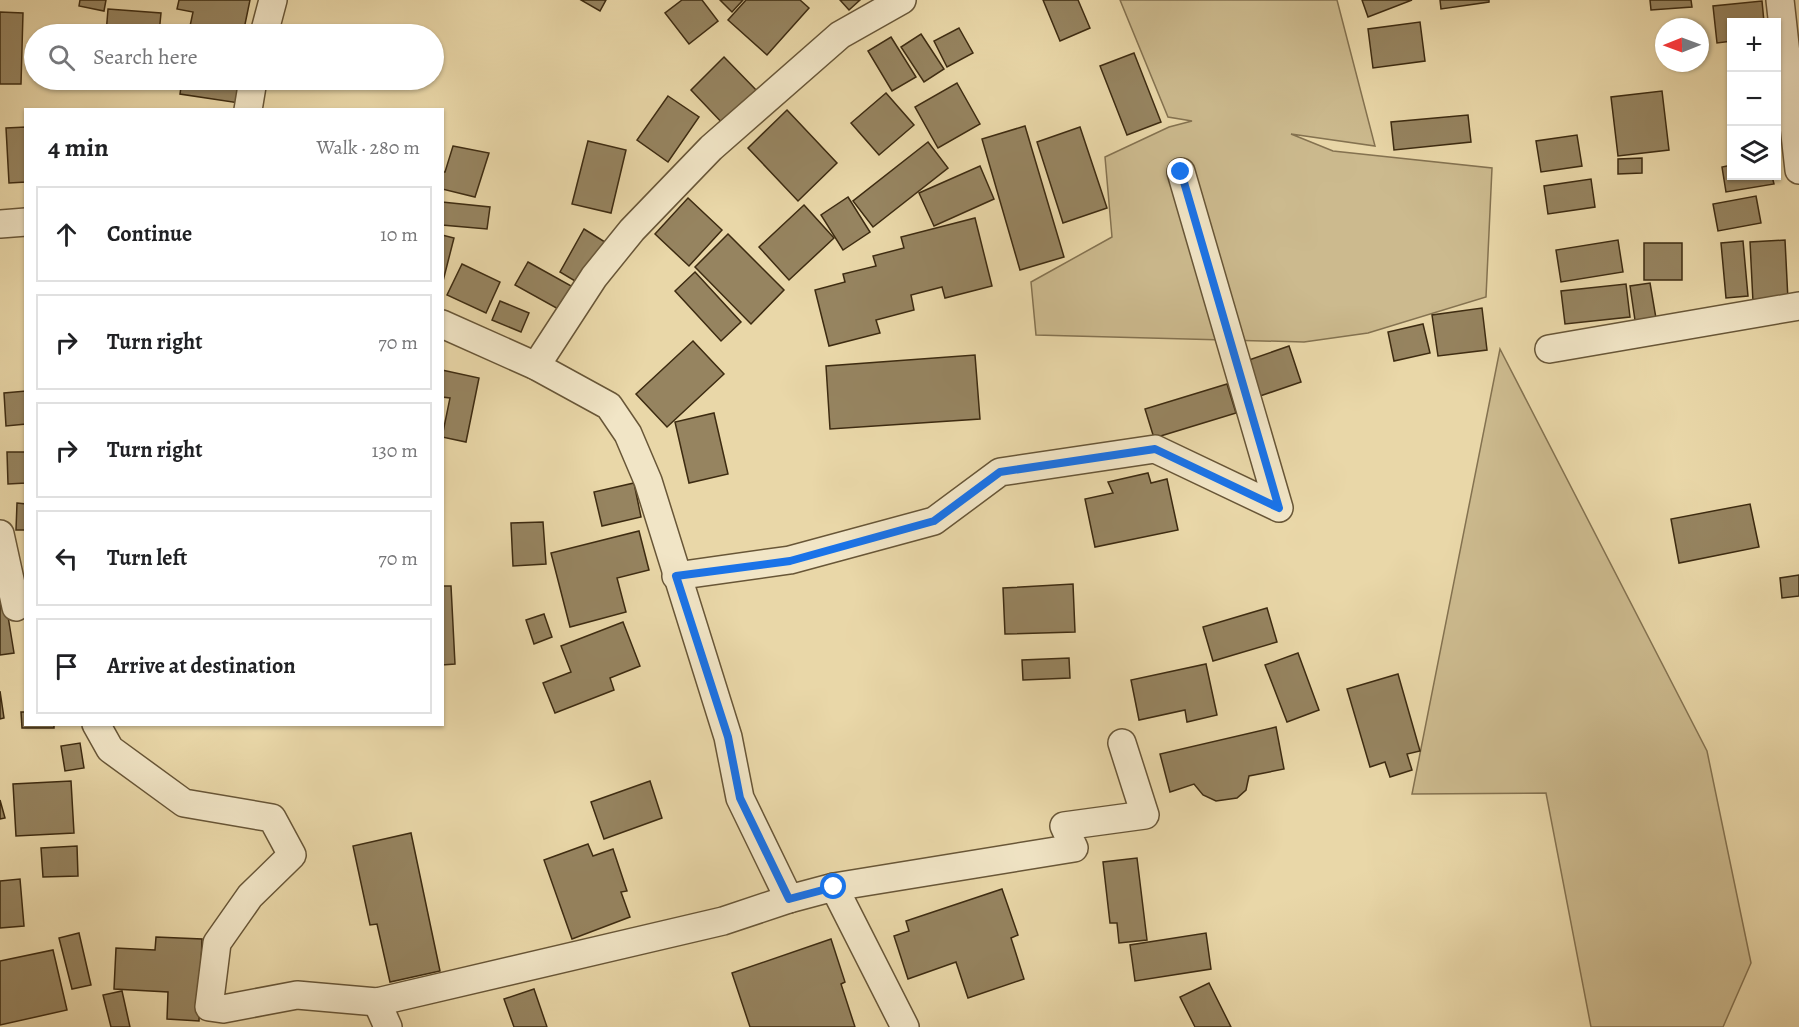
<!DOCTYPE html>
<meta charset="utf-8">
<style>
:root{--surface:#fff;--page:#f2f2f2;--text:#202124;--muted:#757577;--line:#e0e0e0}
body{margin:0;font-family:Alegreya,serif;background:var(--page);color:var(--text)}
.controls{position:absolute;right:18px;top:18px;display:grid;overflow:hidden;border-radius:0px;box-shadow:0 2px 4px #0004}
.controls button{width:54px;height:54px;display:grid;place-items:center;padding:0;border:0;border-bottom:2px solid var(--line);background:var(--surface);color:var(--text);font:30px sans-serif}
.compass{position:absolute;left:1655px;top:18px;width:54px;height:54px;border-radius:50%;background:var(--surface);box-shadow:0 2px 4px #0004;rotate:269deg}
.stop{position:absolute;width:18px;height:18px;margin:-14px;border:4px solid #1a73e8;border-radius:50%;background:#fff}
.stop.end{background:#1a73e8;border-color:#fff;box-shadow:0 2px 6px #0008}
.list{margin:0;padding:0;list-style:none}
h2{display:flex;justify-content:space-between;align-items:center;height:78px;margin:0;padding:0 24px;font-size:26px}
h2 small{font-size:20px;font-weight:400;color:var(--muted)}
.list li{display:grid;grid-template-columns:39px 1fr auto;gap:18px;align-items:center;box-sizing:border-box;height:96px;margin:0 12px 12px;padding:0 12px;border:2px solid var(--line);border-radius:0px}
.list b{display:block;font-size:22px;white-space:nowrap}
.list em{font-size:20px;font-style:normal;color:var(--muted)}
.icon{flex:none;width:33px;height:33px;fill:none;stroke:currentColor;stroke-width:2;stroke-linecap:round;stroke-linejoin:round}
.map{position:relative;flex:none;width:1799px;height:1027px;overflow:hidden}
.search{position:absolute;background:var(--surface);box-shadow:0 2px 4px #0004;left:24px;top:24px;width:420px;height:66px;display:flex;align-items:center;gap:15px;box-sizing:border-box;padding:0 21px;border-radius:33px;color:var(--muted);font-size:22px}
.panel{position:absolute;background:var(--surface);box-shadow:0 2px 4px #0004;left:24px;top:108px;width:420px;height:618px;border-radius:0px}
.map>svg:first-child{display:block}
</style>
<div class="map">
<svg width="1799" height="1027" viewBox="0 0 1799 1027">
<rect width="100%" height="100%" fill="#e9d7a8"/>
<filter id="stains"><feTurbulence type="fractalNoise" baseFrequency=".00333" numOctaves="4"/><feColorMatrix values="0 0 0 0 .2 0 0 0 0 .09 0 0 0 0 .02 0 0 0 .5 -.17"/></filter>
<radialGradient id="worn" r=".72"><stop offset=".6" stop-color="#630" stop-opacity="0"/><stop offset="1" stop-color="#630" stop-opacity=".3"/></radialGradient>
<!-- green -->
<g fill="#ccba8e" stroke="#847250" stroke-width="1.5">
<polygon points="1120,0 1337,0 1375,146 1291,134 1333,151 1492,168 1486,297 1368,333 1304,342 1036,335 1031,282 1112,237 1105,157 1169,127 1192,121 1168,117"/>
<polygon points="1500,349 1707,751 1751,963 1723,1027 1591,1027 1546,793 1412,794"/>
</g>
<!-- building -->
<g fill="#968460" stroke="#3d2b11" stroke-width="1.5">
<polygon points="80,0 106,0 104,11 79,6"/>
<polygon points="179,0 250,0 243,34 208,34 189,31 193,12 177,9"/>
<polygon points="581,0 606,0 600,11"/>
<polygon points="682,0 702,0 718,21 689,44 665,13"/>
<polygon points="720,0 743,0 732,12"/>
<polygon points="746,0 800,0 809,8 767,55 728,20"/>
<polygon points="840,0 860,0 849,10"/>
<polygon points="1043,0 1078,0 1090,28 1060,41"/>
<polygon points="1362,0 1412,0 1368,17"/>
<polygon points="1440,0 1489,0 1489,2 1441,9"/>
<polygon points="1650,0 1691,0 1692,7 1651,10"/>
<polygon points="1762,1 1764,22 1732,22 1732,41 1717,43 1713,6"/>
<polygon points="108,9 161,13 159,34 106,34"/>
<polygon points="0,12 23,13 21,84 0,84"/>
<polygon points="1420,22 1425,61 1373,68 1368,29"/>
<polygon points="959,28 973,53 947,67 934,41"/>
<polygon points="921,34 944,69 924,82 901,47"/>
<polygon points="891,37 916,77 892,91 868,51"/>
<polygon points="1134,53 1161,122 1127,135 1100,66"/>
<polygon points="724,57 759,93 726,127 691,90"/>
<polygon points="182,80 242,80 239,103 180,94"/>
<polygon points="957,83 980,124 938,148 915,107"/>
<polygon points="1662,91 1669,150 1618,156 1611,97"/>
<polygon points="886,93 914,125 879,155 851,123"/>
<polygon points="668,96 699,117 668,162 637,140"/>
<polygon points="787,110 837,163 798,201 748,148"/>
<polygon points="1468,115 1471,142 1394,150 1391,122"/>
<polygon points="1025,126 1064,257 1020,270 982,139"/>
<polygon points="26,127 26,182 9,183 6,128"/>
<polygon points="1080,127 1107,208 1063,223 1037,142"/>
<polygon points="1577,135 1582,166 1541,172 1536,141"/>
<polygon points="588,141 626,150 611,213 572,204"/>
<polygon points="928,142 948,168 873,227 853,201"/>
<polygon points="453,146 489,153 475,197 442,189 442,172 445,172"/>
<polygon points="1642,158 1642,173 1618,174 1618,159"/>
<polygon points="1732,165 1732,176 1772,176 1774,184 1726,192 1722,167"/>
<polygon points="980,166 994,199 934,226 919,193"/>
<polygon points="1591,179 1595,207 1548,214 1544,186"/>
<polygon points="1756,196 1761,223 1718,231 1713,204"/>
<polygon points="848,197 870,232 843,250 821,215"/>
<polygon points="688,198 722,230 689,266 655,234"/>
<polygon points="442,202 490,207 487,229 442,225"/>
<polygon points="804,205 834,238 789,280 759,247"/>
<polygon points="975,218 992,286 945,298 942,287 911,295 914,310 876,320 880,333 829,346 815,290 845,282 843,274 876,266 873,256 904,248 901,237"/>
<polygon points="584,229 605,242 580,284 560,272"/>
<polygon points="728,234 784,290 751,324 695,267"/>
<polygon points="442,235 454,238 442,285"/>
<polygon points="1618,240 1623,272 1561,282 1556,250"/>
<polygon points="1785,240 1788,300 1753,302 1750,242"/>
<polygon points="1743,241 1748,296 1726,298 1721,243"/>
<rect x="1644" y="243" width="38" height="37"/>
<polygon points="528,262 573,287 560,310 515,285"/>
<polygon points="462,264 500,282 486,313 447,295"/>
<polygon points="695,272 741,322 721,341 675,291"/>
<polygon points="1650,283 1657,324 1636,327 1630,286"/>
<polygon points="1626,284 1630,317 1565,324 1561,291"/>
<polygon points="500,301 529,313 521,332 492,320"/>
<polygon points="1482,308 1487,350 1438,356 1432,315"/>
<polygon points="1423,324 1430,353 1394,361 1388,332"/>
<polygon points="693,341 724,374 667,427 636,394"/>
<polygon points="1289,346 1301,382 1260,396 1249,360"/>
<polygon points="975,355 980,419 830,429 826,366"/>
<polygon points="442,370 479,378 466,442 442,437 450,398 442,397"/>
<polygon points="1227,384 1236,413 1154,438 1145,409"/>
<polygon points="26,391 26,424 6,426 4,393"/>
<polygon points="714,413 728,474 689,483 675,422"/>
<polygon points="7,452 26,452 26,483 8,484"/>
<polygon points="1148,473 1151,483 1167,479 1178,530 1095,547 1085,499 1113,493 1108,482"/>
<polygon points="634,483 641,517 602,526 594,492"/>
<polygon points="17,503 26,504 26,530 16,530"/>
<polygon points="1750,504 1759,547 1679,563 1671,519"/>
<polygon points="543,522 546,564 513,566 511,523"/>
<polygon points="639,531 649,570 617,578 626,612 570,627 551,553"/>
<polygon points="1799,575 1799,596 1782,598 1780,578"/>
<polygon points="1073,584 1075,632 1005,634 1003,588"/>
<polygon points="442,586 451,586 455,664 442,665"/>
<polygon points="6,604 14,653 0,655 0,605"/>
<polygon points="1267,608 1277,642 1213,661 1203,627"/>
<polygon points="544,614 552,637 534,644 526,620"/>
<polygon points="623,622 640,666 610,678 614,690 555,713 543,683 571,672 561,646"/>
<polygon points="1298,653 1319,710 1287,722 1265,665"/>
<polygon points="1069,658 1070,678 1023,680 1022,660"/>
<polygon points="1206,664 1217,715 1187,722 1185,710 1139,720 1131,680"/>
<polygon points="1398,674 1420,751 1407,754 1412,770 1390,777 1385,762 1370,767 1347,689"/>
<polygon points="0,691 4,718 0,719"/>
<polygon points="21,712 26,712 26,724 54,724 54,728 22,728"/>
<polygon points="1276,727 1284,769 1249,776 1246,790 1237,798 1216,801 1203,795 1194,784 1170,792 1160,754"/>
<polygon points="80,743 84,768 65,771 61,746"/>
<polygon points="71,781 74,833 16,836 13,784"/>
<polygon points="650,781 662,818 604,839 591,802"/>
<polygon points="0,800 5,818 0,819"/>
<polygon points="411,833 440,971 390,982 377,924 370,925 353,846"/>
<polygon points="588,844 593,856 613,849 627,891 621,892 630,917 572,939 544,860"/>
<polygon points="77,846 78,876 43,877 41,848"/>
<polygon points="1137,858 1147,940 1119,943 1117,923 1110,923 1103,862"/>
<polygon points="20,879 24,926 0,928 0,881"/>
<polygon points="1002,889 1018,935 1011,938 1024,979 968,998 956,962 908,979 894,936 909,931 906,921"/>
<polygon points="79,933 91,985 72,989 59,938"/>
<polygon points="1206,933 1211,969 1135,981 1130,945"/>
<polygon points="156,937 202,939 199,1021 167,1019 168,992 114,989 116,948 155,950"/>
<polygon points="831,939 845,982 841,984 855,1027 750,1027 732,973"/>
<polygon points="53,950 67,1010 0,1025 0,961"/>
<polygon points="1209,983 1231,1027 1195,1027 1180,997"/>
<polygon points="534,989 547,1027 514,1027 504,999"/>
<polygon points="122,991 130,1027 111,1027 103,995"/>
</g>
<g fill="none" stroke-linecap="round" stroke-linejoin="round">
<!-- street casing -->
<g stroke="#685637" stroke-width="30">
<g id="street">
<polyline points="1780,0 1799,170"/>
<polyline points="264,34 273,0"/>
<polyline points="248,110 253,80"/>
<polyline points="0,224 26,222"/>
<polyline points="442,324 536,366 609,406 628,434 648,481 728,737 740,798 789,899 834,887 905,1027"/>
<polyline points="1549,349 1799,306"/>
<polyline points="536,366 594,277 632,230 711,148 840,35 902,0"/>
<polyline points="0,534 16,607"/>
<polyline points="676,576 790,560 934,521 1000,472 1155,449 1279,508 1181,172"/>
<polyline points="96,724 110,749 184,803 272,818 292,855 250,896 217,943 209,1007 223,1009 297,995 377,1002 723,921 789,899"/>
<polyline points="834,887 1074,848 1064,826 1145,815 1122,743"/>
<polyline points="377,1002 388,1027"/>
</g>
</g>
<!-- street -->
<use href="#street" stroke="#f1e5c6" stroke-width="27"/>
</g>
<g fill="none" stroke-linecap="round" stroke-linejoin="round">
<!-- route -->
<polyline stroke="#1a73e8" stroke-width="8" points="834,887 789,899 740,798 728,737 676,576 790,561 934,521 1000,472 1155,449 1279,508 1181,172"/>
</g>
<rect width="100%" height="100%" filter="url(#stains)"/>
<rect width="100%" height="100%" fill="url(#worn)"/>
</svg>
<div class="controls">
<button>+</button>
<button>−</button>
<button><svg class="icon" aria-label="layers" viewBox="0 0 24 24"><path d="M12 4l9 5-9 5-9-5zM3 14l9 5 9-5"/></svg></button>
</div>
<svg class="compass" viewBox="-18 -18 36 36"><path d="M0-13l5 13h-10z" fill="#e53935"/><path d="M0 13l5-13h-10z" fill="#757577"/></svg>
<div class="stop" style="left:834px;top:887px"></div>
<div class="stop end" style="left:1181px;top:172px"></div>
<div class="search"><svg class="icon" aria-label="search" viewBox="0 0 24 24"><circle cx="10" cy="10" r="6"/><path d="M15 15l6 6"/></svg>Search here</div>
<section class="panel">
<h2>4 min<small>Walk · 280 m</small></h2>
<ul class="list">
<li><svg class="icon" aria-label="ahead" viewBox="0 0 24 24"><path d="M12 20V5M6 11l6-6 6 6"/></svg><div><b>Continue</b></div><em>10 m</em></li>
<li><svg class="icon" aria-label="right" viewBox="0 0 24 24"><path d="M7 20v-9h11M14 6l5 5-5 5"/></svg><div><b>Turn right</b></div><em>70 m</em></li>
<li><svg class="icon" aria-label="right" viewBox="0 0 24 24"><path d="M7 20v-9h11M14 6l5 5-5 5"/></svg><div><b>Turn right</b></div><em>130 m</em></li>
<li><svg class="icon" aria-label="left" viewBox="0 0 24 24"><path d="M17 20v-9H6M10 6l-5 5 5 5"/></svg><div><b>Turn left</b></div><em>70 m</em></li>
<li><svg class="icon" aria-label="arrive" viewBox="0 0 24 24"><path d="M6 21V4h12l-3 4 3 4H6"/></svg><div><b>Arrive at destination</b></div></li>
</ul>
</section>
</div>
